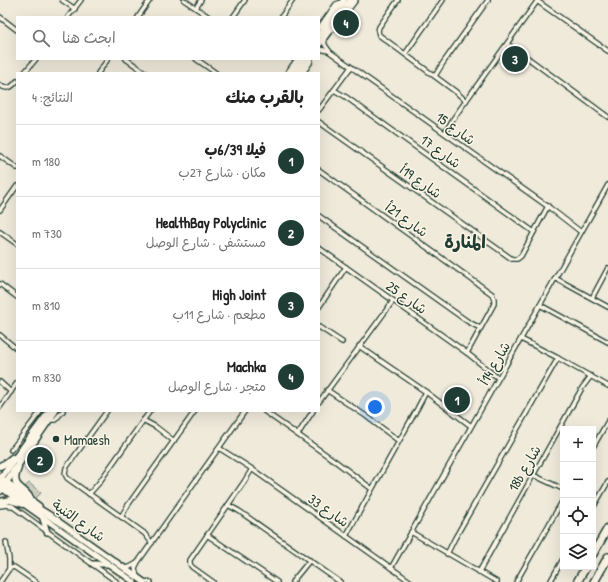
<!DOCTYPE html>
<html lang="ar">
<meta charset="utf-8">
<style>
:root{--surface:#fff;--page:#f2f2f2;--text:#222;--muted:#767676;--line:#e0e0e0;--accent:#1f3d34}
body{margin:0;font-family:"Patrick Hand","Playpen Sans Arabic",sans-serif;background:var(--page);color:var(--text);direction:rtl}
.controls{position:absolute;right:12px;bottom:12px;display:grid;overflow:hidden;border-radius:0px;box-shadow:0 4px 16px #0002}
.controls button{width:36px;height:36px;display:grid;place-items:center;padding:0;border:0;border-bottom:1px solid var(--line);background:var(--surface);color:var(--text);font:20px sans-serif}
.you{position:absolute;left:375px;top:407px;width:14px;height:14px;margin:-10px;border:3px solid #fff;border-radius:50%;background:#1a73e8;box-shadow:0 0 0 6px #1a73e833}
.badge{display:grid;place-items:center;width:26px;height:26px;border-radius:50%;background:var(--accent);color:#fff;font-size:13px;font-weight:700}
.pin{position:absolute;translate:-50% -50%;border:2px solid #fff;box-shadow:0 1px 4px #0006}
.list{margin:0;padding:0;list-style:none}
h2{display:flex;justify-content:space-between;align-items:center;height:52px;margin:0;padding:0 16px;font-size:17px}
h2 small{font-size:13px;font-weight:400;color:var(--muted)}
.list li{display:grid;grid-template-columns:26px 1fr auto;gap:12px;align-items:center;box-sizing:border-box;height:72px;padding:0 16px;border-top:1px solid var(--line)}
.list b{display:block;font-size:15px;white-space:nowrap}
.list p{margin:0;font-size:13px;white-space:nowrap;color:var(--muted)}
.list em{font-size:13px;font-style:normal;color:var(--muted)}
.icon{flex:none;width:22px;height:22px;fill:none;stroke:currentColor;stroke-width:2;stroke-linecap:round;stroke-linejoin:round}
.map{position:relative;flex:none;width:608px;height:582px;overflow:hidden;direction:ltr}
.search{position:absolute;background:var(--surface);box-shadow:0 4px 16px #0002;left:16px;top:16px;width:304px;height:44px;display:flex;align-items:center;gap:10px;box-sizing:border-box;padding:0 14px;border-radius:0px;color:var(--muted);font-size:15px}
.panel{position:absolute;background:var(--surface);box-shadow:0 4px 16px #0002;left:16px;top:72px;width:304px;height:340px;border-radius:0px;direction:rtl}
.map>svg:first-child{display:block}
</style>
<div class="map">
<svg width="608" height="582" viewBox="0 0 608 582">
<rect width="100%" height="100%" fill="#efeada"/>
<filter id="ink" filterUnits="userSpaceOnUse"><feTurbulence type="fractalNoise" baseFrequency=".025" numOctaves="2"/><feDisplacementMap in="SourceGraphic" scale="8" xChannelSelector="R" yChannelSelector="G"/><feConvolveMatrix kernelMatrix="1 2 1 2 8 2 1 2 1" color-interpolation-filters="sRGB"/></filter>
<g filter="url(#ink)">
<!-- green -->
<polygon fill="#cccdbf" stroke="#76857a" points="29,483 41,493 36,498 24,488"/>
<g fill="none" stroke-linecap="round" stroke-linejoin="round">
<!-- minor casing -->
<g stroke="#1f3d34" stroke-width="6">
<g id="minor">
<polyline points="62,0 75,9"/>
<polyline points="184,0 209,17"/>
<polyline points="398,0 379,27 378,31 379,35 456,92 466,101"/>
<polyline points="537,1 608,51"/>
<polyline points="196,8 201,0"/>
<polyline points="0,17 17,30"/>
<polyline points="68,17 81,0"/>
<polyline points="138,17 150,0"/>
<polyline points="233,17 245,0"/>
<polyline points="281,17 293,0"/>
<polyline points="319,28 336,4 342,2"/>
<polyline points="329,32 334,29 356,0"/>
<polyline points="324,38 325,45 330,52 550,208 581,232"/>
<polyline points="507,44 521,53 608,117"/>
<polyline points="319,49 329,51"/>
<polyline points="405,54 443,0"/>
<polyline points="126,59 146,73"/>
<polyline points="196,59 216,73"/>
<polyline points="24,73 36,59"/>
<polyline points="98,73 108,59"/>
<polyline points="287,73 297,59"/>
<polyline points="303,73 310,63 311,59"/>
<polyline points="435,76 443,63 488,0"/>
<path d="M0,85c7,6 12,2 17,-4"/>
<polyline points="334,90 346,97 534,232"/>
<polyline points="319,110 351,67"/>
<polyline points="319,122 512,259 517,259 521,256 548,206"/>
<polyline points="445,133 453,119 538,0"/>
<polyline points="0,156 17,168"/>
<polyline points="319,170 492,294 494,299 494,304 467,353"/>
<polyline points="0,210 17,186"/>
<polyline points="319,216 467,321 480,328"/>
<polyline points="0,232 17,244"/>
<polyline points="319,248 467,353 498,378"/>
<polyline points="555,278 608,307"/>
<polyline points="0,284 17,297"/>
<polyline points="592,298 608,268"/>
<polyline points="540,305 608,342"/>
<polyline points="319,307 346,267"/>
<polyline points="319,327 342,342"/>
<polyline points="0,335 17,349"/>
<polyline points="521,339 556,357 608,386"/>
<polyline points="359,346 426,392 471,426"/>
<polyline points="0,382 11,392"/>
<polyline points="327,390 366,416 399,441"/>
<polyline points="319,402 393,301"/>
<polyline points="0,407 17,383"/>
<polyline points="107,411 66,468 65,474 67,478 144,533 152,543"/>
<polyline points="264,411 335,461 372,489"/>
<polyline points="49,420 55,420 63,411"/>
<polyline points="143,420 156,427 174,441"/>
<polyline points="298,434 313,411"/>
<polyline points="593,447 608,421"/>
<polyline points="219,448 249,467 411,582"/>
<polyline points="11,450 41,411"/>
<polyline points="533,475 563,489"/>
<polyline points="89,494 98,484 150,411"/>
<polyline points="228,505 239,511 340,582"/>
<polyline points="0,506 6,505 12,506 117,582"/>
<polyline points="593,508 608,482"/>
<polyline points="121,517 128,505 195,411"/>
<polyline points="411,532 497,582"/>
<polyline points="207,535 277,582"/>
<polyline points="346,536 417,409 426,392"/>
<polyline points="6,542 9,559 9,569"/>
<polyline points="447,554 455,538 558,358"/>
<polyline points="125,568 130,567 137,563"/>
<polyline points="391,568 608,185"/>
<polyline points="9,569 14,567 36,582"/>
<polyline points="479,572 582,388 591,376"/>
<polyline points="137,577 135,568 138,562 245,411"/>
<polyline points="0,582 9,569"/>
<polyline points="144,582 151,582"/>
<polyline points="213,582 192,567 190,564 190,560 244,482 252,469"/>
<polyline points="292,582 310,560"/>
<polyline points="516,582 563,500"/>
<polyline points="550,582 563,559"/>
</g>
</g>
<!-- secondary casing -->
<g stroke="#1f3d34" stroke-width="8">
<g id="secondary">
<polyline points="0,477 39,506"/>
<polyline points="0,487 134,582"/>
<polyline points="43,519 47,532"/>
<polyline points="55,519 144,582"/>
<polyline points="93,564 108,564"/>
</g>
</g>
<!-- primary casing -->
<g stroke="#1f3d34" stroke-width="9">
<g id="primary">
<polyline points="319,35 344,0"/>
<polyline points="319,44 351,0"/>
<polyline points="292,73 302,59"/>
<polyline points="298,73 308,59"/>
<polyline points="0,466 6,463 12,458"/>
<path d="M18,468c-9,21 7,18 13,32"/>
<polyline points="0,479 50,411"/>
<polyline points="1,483 34,506 57,520"/>
<polyline points="0,491 55,411"/>
<polyline points="0,502 10,500 23,504"/>
</g>
</g>
<!-- motorway casing -->
<g stroke="#1f3d34" stroke-width="10">
<g id="motorway">
<polyline points="593,554 608,528"/>
<polyline points="577,582 586,567"/>
<polyline points="594,582 608,557"/>
</g>
</g>
<!-- minor -->
<use href="#minor" stroke="#fcf5e5" stroke-width="3.5"/>
<!-- secondary -->
<use href="#secondary" stroke="#fcf5e5" stroke-width="5"/>
<!-- primary -->
<use href="#primary" stroke="#fcf5e5" stroke-width="6"/>
<!-- motorway -->
<use href="#motorway" stroke="#fcf5e5" stroke-width="7"/>
</g>
</g>
<!-- markers -->
<circle fill="#1f3d34" stroke="#fcf5e5" stroke-width="1.5" cx="56" cy="439" r="4"/>
<g text-anchor="middle" dominant-baseline="central" stroke-width="3" stroke-linejoin="round" paint-order="stroke">
<!-- street labels -->
<g font-size="14" fill="#1f3d34" stroke="#fcf5e5">
<text transform="translate(456 128) rotate(36)">شارع 15</text>
<text transform="translate(441 151) rotate(36)">شارع 17</text>
<text transform="translate(421 181) rotate(35)">شارع 19أ</text>
<text transform="translate(407 219) rotate(36)">شارع 21أ</text>
<text transform="translate(407 297) rotate(35)">شارع 25</text>
<text transform="translate(494 363) rotate(-60)">شارع 14أ</text>
<text transform="translate(524 468) rotate(-60)">18b شارع</text>
<text transform="translate(329 510) rotate(35)">شارع 33</text>
<text transform="translate(79 520) rotate(36)">شارع الثنية</text>
</g>
<!-- poi labels -->
<g font-size="14" fill="#1f3d34" stroke="#fcf5e5" text-anchor="start">
<text x="64" y="439">Mamaesh</text>
</g>
<!-- district labels -->
<g font-size="18" font-weight="bold" fill="#1f3d34" stroke="#fcf5e5">
<text x="465" y="241">المنارة</text>
</g>
</g>
</svg>
<div class="controls">
<button>+</button>
<button>−</button>
<button><svg class="icon" aria-label="locate" viewBox="0 0 24 24"><circle cx="12" cy="12" r="6"/><path d="M12 2v4M12 18v4M2 12h4M18 12h4"/></svg></button>
<button><svg class="icon" aria-label="layers" viewBox="0 0 24 24"><path d="M12 4l9 5-9 5-9-5zM3 14l9 5 9-5"/></svg></button>
</div>
<div class="you"></div>
<div class="pin badge" style="left:457px;top:400px">1</div>
<div class="pin badge" style="left:40px;top:460px">2</div>
<div class="pin badge" style="left:515px;top:59px">3</div>
<div class="pin badge" style="left:346px;top:23px">4</div>
<div class="search"><svg class="icon" aria-label="search" viewBox="0 0 24 24"><circle cx="10" cy="10" r="6"/><path d="M15 15l6 6"/></svg>ابحث هنا</div>
<section class="panel">
<h2>بالقرب منك<small>النتائج: 4</small></h2>
<ul class="list">
<li><span class="badge">1</span><div><b>فيلا 6/39ب</b><p>مكان · شارع 27ب</p></div><em>180 m</em></li>
<li><span class="badge">2</span><div><b>HealthBay Polyclinic</b><p>مستشفى · شارع الوصل</p></div><em>730 m</em></li>
<li><span class="badge">3</span><div><b>High Joint</b><p>مطعم · شارع 11ب</p></div><em>810 m</em></li>
<li><span class="badge">4</span><div><b>Machka</b><p>متجر · شارع الوصل</p></div><em>830 m</em></li>
</ul>
</section>
</div>
